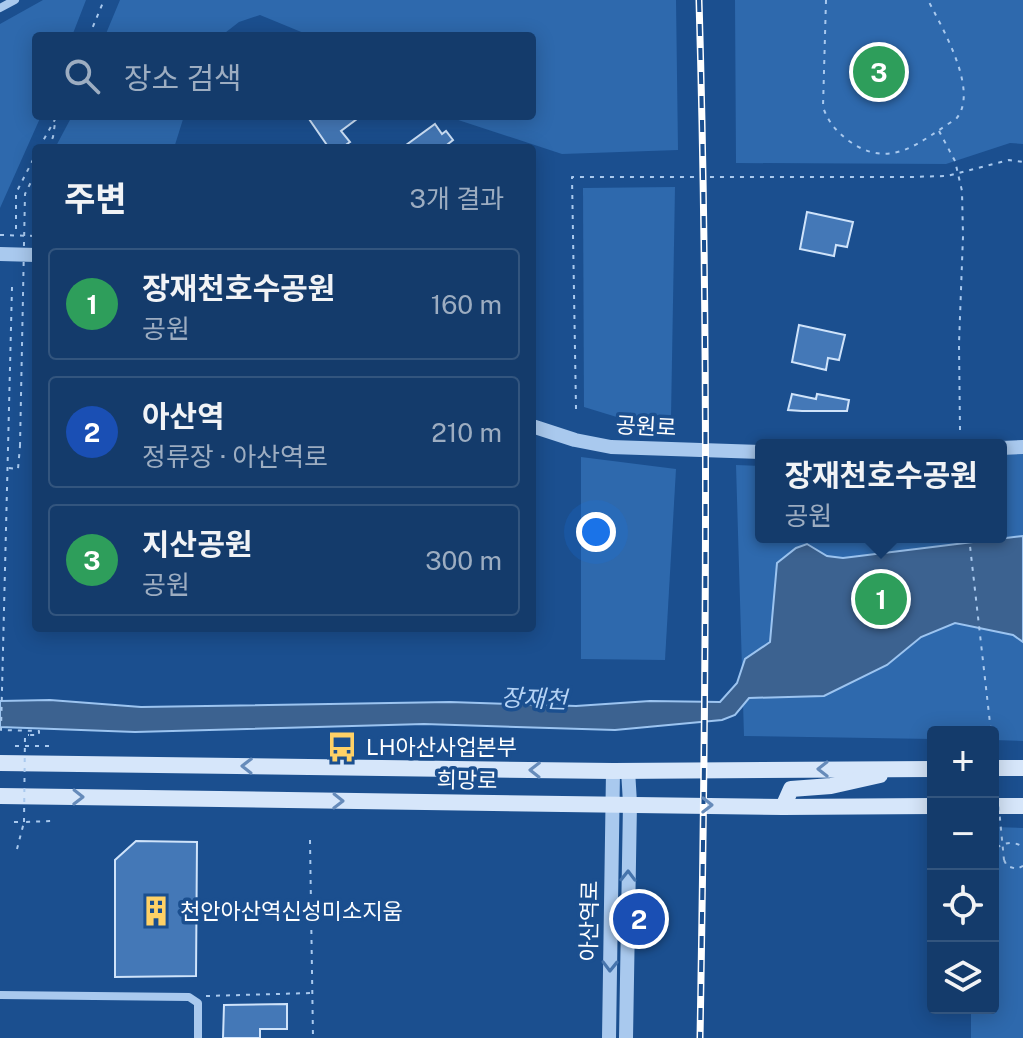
<!DOCTYPE html>
<html lang="ko">
<meta charset="utf-8">
<style>
:root{--surface:#143b6b;--page:#1d4271;--text:#f1f3f6;--muted:#9dadc1;--line:#33557e;--accent:#8abfa5}
body{margin:0;font-family:"Public Sans","Noto Sans KR",sans-serif;background:var(--page);color:var(--text)}
.controls{position:absolute;right:24px;bottom:24px;display:grid;overflow:hidden;border-radius:8px;box-shadow:0 4px 20px #0003}
.controls button{width:72px;height:72px;display:grid;place-items:center;padding:0;border:0;border-bottom:2px solid var(--line);background:var(--surface);color:var(--text);font:40px sans-serif}
.you{position:absolute;left:596px;top:532px;width:28px;height:28px;margin:-20px;border:6px solid #fff;border-radius:50%;background:#1a73e8;box-shadow:0 0 0 12px #1a73e833}
.badge{display:grid;place-items:center;width:52px;height:52px;border-radius:50%;background:var(--accent);color:#fff;font-size:26px;font-weight:700}
.pin{position:absolute;translate:-50% -50%;border:4px solid #fff;box-shadow:0 2px 8px #0006}
.popup{position:absolute;left:755px;top:439px;width:252px;height:104px;box-sizing:border-box;display:grid;place-content:center;border-radius:8px;background:var(--surface);filter:drop-shadow(0 2px 6px #0005);font-size:26px;white-space:nowrap;color:var(--muted)}
.popup b{font-size:30px;color:var(--text)}
.popup::after{content:'';position:absolute;left:50%;top:100%;margin-left:-16px;border:16px solid transparent;border-top-color:var(--surface)}
.list{margin:0;padding:0;list-style:none}
h2{display:flex;justify-content:space-between;align-items:center;height:104px;margin:0;padding:0 32px;font-size:34px}
h2 small{font-size:26px;font-weight:400;color:var(--muted)}
.list li{display:grid;grid-template-columns:52px 1fr auto;gap:24px;align-items:center;box-sizing:border-box;height:112px;margin:0 16px 16px;padding:0 16px;border:2px solid var(--line);border-radius:8px}
.list b{display:block;font-size:30px;white-space:nowrap}
.list p{margin:0;font-size:26px;white-space:nowrap;color:var(--muted)}
.list em{font-size:26px;font-style:normal;color:var(--muted)}
.icon{flex:none;width:44px;height:44px;fill:none;stroke:currentColor;stroke-width:2;stroke-linecap:round;stroke-linejoin:round}
.map{position:relative;flex:none;width:1023px;height:1038px;overflow:hidden}
.search{position:absolute;background:var(--surface);box-shadow:0 4px 20px #0003;left:32px;top:32px;width:504px;height:88px;display:flex;align-items:center;gap:20px;box-sizing:border-box;padding:0 28px;border-radius:8px;color:var(--muted);font-size:30px}
.panel{position:absolute;background:var(--surface);box-shadow:0 4px 20px #0003;left:32px;top:144px;width:504px;height:488px;border-radius:8px}
.map>svg:first-child{display:block}
</style>
<div class="map">
<svg width="1023" height="1038" viewBox="0 0 1023 1038">
<rect width="100%" height="100%" fill="#1b4f8f"/>
<!-- green -->
<g fill="#2e69ad">
<polygon points="43,0 86,0 72,36 36,36 36,116 41,116 0,208 0,24"/>
<polygon points="120,0 676,0 678,150 562,154 446,116 532,116 532,36 311,36 260,15 239,22 221,36 105,36"/>
<polygon points="735,0 1023,0 1023,144 1010,143 946,164 736,163"/>
<polygon points="72,116 184,116 174,148 55,148"/>
<polygon points="675,187 671,417 620,418 584,407 583,188"/>
<polygon points="1023,453 1023,741 993,740 993,732 933,732 933,739 744,736 736,465 761,466 761,537 1001,537 1001,454"/>
<polygon points="581,457 676,469 665,660 581,659"/>
<polygon points="993,827 1023,828 1023,1038 971,1038 971,1008 993,1008"/>
</g>
<!-- water -->
<polygon fill="#3c6290" stroke="#9cc4f0" stroke-width="2" points="1023,536 1023,642 1013,635 955,623 921,637 887,665 824,696 749,698 735,715 722,720 615,730 424,724 135,732 0,727 0,701 50,700 141,707 450,702 576,706 650,701 720,702 737,683 745,659 770,642 777,563 796,548 807,544 827,556 843,558"/>
<!-- building -->
<g fill="#4478b7" stroke="#cfe3fa" stroke-width="2">
<polygon points="307,116 361,116 341,131 350,142 347,144 349,148 329,148"/>
<polygon points="435,124 442,134 446,131 453,140 443,148 402,148"/>
<polygon points="807,212 853,222 847,247 836,245 834,256 800,249"/>
<polygon points="799,325 845,335 839,360 828,358 826,370 792,362"/>
<polygon points="792,394 816,399 817,394 849,400 847,411 802,411 788,410"/>
<polygon points="136,841 197,842 196,976 115,977 115,860"/>
<polygon points="287,1004 287,1029 260,1029 260,1038 223,1038 224,1005"/>
</g>
<g fill="none" stroke-linecap="round" stroke-linejoin="round">
<!-- path -->
<g stroke="#a9c9ee" stroke-width="2" stroke-dasharray="4 6" stroke-linecap="butt">
<path d="M826,0l-3,107c5,15 13,24 26,34 42,30 70,1 107,-22 24,-28 -14,-91 -28,-119"/>
<polyline points="89,36 104,0"/>
<polyline points="939,131 955,161 962,191 963,236 959,344 960,430"/>
<polyline points="39,148 57,116"/>
<polyline points="48,148 53,137 55,123"/>
<polyline points="16,229 16,193 36,154"/>
<polyline points="0,235 36,236"/>
<polyline points="12,287 1,730 39,731 39,735 29,735"/>
<polyline points="576,409 572,177 910,177 947,176 1009,160 1023,162"/>
<polyline points="9,468 18,469 20,446"/>
<polyline points="969,537 991,732"/>
<polyline points="15,746 50,746"/>
<polyline points="993,835 1003,835"/>
<polyline points="310,840 313,1038"/>
<polyline points="17,849 24,822 53,821"/>
<path d="M994,857l2,-9c9,-6 18,-7 27,-1"/>
<polyline points="1004,860 1007,866 1017,869 1023,866"/>
<polyline points="206,996 312,993"/>
</g>
<!-- minor -->
<g stroke="#a9c9ee" stroke-width="8">
<polyline points="0,8 15,0"/>
<polyline points="0,995 189,997 198,1003 198,1038"/>
</g>
<!-- tertiary -->
<g stroke="#a9c9ee" stroke-width="14">
<polyline points="0,254 36,255"/>
<polyline points="532,426 575,440 611,447 761,452"/>
<polyline points="1001,448 1023,447"/>
<polyline points="609,1038 613,771"/>
<polyline points="626,1038 630,803 628,770"/>
</g>
<!-- secondary -->
<g stroke="#d6e6fa" stroke-width="16">
<polyline points="0,763 613,771 933,769"/>
<polyline points="993,768 1023,768"/>
<polyline points="0,796 783,807 933,806"/>
<polyline points="993,806 1023,806"/>
<polyline points="783,807 791,789 831,786 880,775"/>
</g>
<!-- rail casing -->
<g stroke="#fff" stroke-width="7">
<path id="rail" d="M699,0c10,346 7,692 1,1038"/>
</g>
<!-- rail -->
<use href="#rail" stroke="#1b4f8f" stroke-width="4" stroke-dasharray="12" stroke-linecap="butt"/>
<!-- path-bridge -->
<g stroke="#a9c9ee" stroke-width="2" stroke-dasharray="4 6" stroke-linecap="butt">
<polyline points="20,446 25,194 36,172"/>
<polyline points="993,747 1004,860"/>
<polyline points="14,822 24,822 25,735 29,735"/>
</g>
</g>
<!-- one-way arrows -->
<defs><path id="oneway-chevron" d="M-2-3.5L2.5 0L-2 3.5" fill="none" stroke-width="1.6" stroke-linecap="round" stroke-linejoin="round" transform="scale(2)"/></defs>
<g stroke="#668bba">
<use href="#oneway-chevron" transform="translate(247 766) rotate(-179)"/>
<use href="#oneway-chevron" transform="translate(823 769) rotate(180)"/>
<use href="#oneway-chevron" transform="translate(535 770) rotate(-179)"/>
<use href="#oneway-chevron" transform="translate(78 797) rotate(1)"/>
<use href="#oneway-chevron" transform="translate(338 801) rotate(1)"/>
<use href="#oneway-chevron" transform="translate(707 805) rotate(1)"/>
</g>
<g stroke="#4674ac">
<use href="#oneway-chevron" transform="translate(628 876) rotate(-89)"/>
<use href="#oneway-chevron" transform="translate(610 966) rotate(91)"/>
</g>
<!-- icons -->
<defs>
<g id="bus-bare" transform="scale(2.4)"><path d="M-5-6H5V4H4V6H2V4H-2V6H-4V4H-5ZM-3.5-4V0h7V-4ZM-3.5 1.2v1.5H-2V1.2ZM2 1.2v1.5H3.5V1.2Z" fill="#ffd166" stroke="#1b4f8f" stroke-width="2.5" paint-order="stroke"/></g>
<g id="building-bare" transform="scale(2.4)"><path d="M-4-6H4V6H1V3H-1V6H-4ZM-2.5-4.3h1.7v1.8h-1.7ZM.8-4.3h1.7v1.8H.8ZM-2.5-1h1.7V.8h-1.7ZM.8-1h1.7V.8H.8Z" fill="#ffd166" stroke="#1b4f8f" stroke-width="2.5" paint-order="stroke"/></g>
</defs>
<g fill-rule="evenodd">
<use href="#bus-bare" x="342" y="747"/>
<use href="#building-bare" x="156" y="911"/>
</g>
<g text-anchor="middle" dominant-baseline="central" stroke-width="7" stroke-linejoin="round" paint-order="stroke">
<!-- street labels -->
<g font-size="22" fill="#fff" stroke="#1b4f8f">
<text transform="translate(646 426) rotate(3)">공원로</text>
<text transform="translate(467 780) rotate(1)">희망로</text>
<text transform="translate(589 921) rotate(-89)">아산역로</text>
</g>
<!-- poi labels -->
<g font-size="22" fill="#fff" stroke="#1b4f8f" text-anchor="start">
<text x="366" y="747">LH아산사업본부</text>
<text x="180" y="911">천안아산역신성미소지움</text>
</g>
<!-- water labels -->
<g font-size="24" font-style="italic" fill="#b5d3f5" stroke="#1b4f8f">
<text transform="translate(534 698) rotate(2)">장재천</text>
</g>
</g>
</svg>
<div class="controls">
<button>+</button>
<button>−</button>
<button><svg class="icon" aria-label="locate" viewBox="0 0 24 24"><circle cx="12" cy="12" r="6"/><path d="M12 2v4M12 18v4M2 12h4M18 12h4"/></svg></button>
<button><svg class="icon" aria-label="layers" viewBox="0 0 24 24"><path d="M12 4l9 5-9 5-9-5zM3 14l9 5 9-5"/></svg></button>
</div>
<div class="you"></div>
<div class="pin badge" style="left:881px;top:599px;background:#2e9e5b">1</div>
<div class="popup"><b>장재천호수공원</b>공원</div>
<div class="pin badge" style="left:639px;top:919px;background:#1a4fb4">2</div>
<div class="pin badge" style="left:879px;top:72px;background:#2e9e5b">3</div>
<div class="search"><svg class="icon" aria-label="search" viewBox="0 0 24 24"><circle cx="10" cy="10" r="6"/><path d="M15 15l6 6"/></svg>장소 검색</div>
<section class="panel">
<h2>주변<small>3개 결과</small></h2>
<ul class="list">
<li><span class="badge" style="background:#2e9e5b">1</span><div><b>장재천호수공원</b><p>공원</p></div><em>160 m</em></li>
<li><span class="badge" style="background:#1a4fb4">2</span><div><b>아산역</b><p>정류장 · 아산역로</p></div><em>210 m</em></li>
<li><span class="badge" style="background:#2e9e5b">3</span><div><b>지산공원</b><p>공원</p></div><em>300 m</em></li>
</ul>
</section>
</div>
